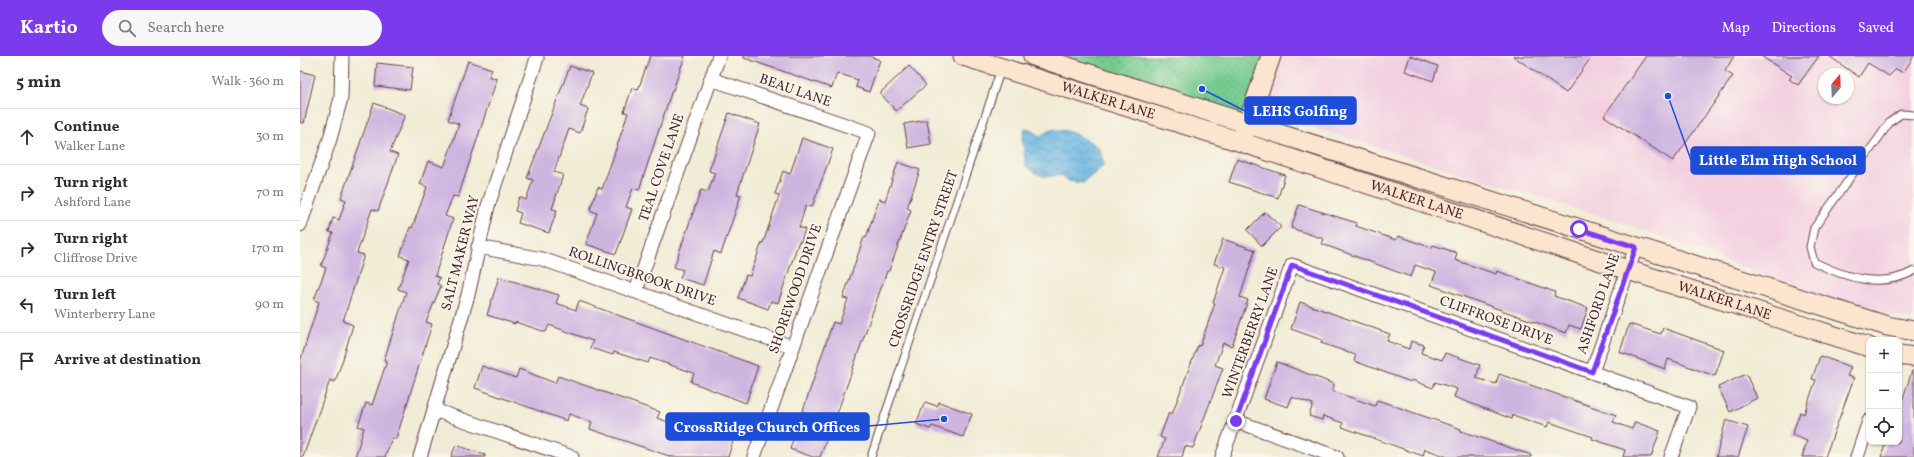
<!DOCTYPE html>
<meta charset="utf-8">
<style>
:root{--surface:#fff;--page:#f7f7f7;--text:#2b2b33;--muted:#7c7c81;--line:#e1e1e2;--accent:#7c3aed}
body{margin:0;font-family:Vollkorn,serif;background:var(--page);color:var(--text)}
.controls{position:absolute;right:12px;bottom:12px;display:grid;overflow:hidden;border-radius:8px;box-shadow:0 1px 3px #0004}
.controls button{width:36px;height:36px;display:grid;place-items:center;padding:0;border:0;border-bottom:1px solid var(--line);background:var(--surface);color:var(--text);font:20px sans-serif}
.compass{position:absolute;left:1518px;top:12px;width:36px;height:36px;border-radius:50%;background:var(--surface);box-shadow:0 1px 3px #0004;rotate:19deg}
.stop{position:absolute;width:12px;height:12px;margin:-9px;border:3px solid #7c3aed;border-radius:50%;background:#fff}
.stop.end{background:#7c3aed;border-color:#fff;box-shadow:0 1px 4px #0008}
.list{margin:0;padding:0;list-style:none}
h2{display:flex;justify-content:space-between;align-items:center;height:52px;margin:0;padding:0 16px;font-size:17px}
h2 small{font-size:13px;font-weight:400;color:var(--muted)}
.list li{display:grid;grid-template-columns:26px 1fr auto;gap:12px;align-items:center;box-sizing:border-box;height:56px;padding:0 16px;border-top:1px solid var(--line)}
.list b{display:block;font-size:15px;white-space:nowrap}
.list p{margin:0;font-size:13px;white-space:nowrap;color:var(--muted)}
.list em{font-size:13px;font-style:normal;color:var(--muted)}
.icon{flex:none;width:22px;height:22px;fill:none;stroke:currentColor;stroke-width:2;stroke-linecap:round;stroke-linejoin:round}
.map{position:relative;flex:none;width:1614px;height:401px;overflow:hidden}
header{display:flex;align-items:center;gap:24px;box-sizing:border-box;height:56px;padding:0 20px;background:var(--accent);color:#fff}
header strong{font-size:19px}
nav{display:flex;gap:22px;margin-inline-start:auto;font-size:14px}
.search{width:280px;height:36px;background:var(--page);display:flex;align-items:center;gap:10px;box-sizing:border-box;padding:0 14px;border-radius:22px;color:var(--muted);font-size:15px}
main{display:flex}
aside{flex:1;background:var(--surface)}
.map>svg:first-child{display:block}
</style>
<header>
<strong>Kartio</strong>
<div class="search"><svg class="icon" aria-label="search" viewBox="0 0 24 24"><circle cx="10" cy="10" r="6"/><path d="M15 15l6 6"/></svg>Search here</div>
<nav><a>Map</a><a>Directions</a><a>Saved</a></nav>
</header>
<main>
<aside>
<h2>5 min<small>Walk · 360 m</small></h2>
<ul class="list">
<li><svg class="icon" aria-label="ahead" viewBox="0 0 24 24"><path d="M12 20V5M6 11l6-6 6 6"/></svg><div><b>Continue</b><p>Walker Lane</p></div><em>30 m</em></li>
<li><svg class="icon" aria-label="right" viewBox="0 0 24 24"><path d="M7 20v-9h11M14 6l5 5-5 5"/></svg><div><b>Turn right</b><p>Ashford Lane</p></div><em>70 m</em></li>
<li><svg class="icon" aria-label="right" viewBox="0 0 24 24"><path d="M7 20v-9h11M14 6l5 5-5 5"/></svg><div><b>Turn right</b><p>Cliffrose Drive</p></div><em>170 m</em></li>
<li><svg class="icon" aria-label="left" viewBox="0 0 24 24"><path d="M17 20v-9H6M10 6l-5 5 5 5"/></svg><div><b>Turn left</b><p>Winterberry Lane</p></div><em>90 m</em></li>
<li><svg class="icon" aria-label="arrive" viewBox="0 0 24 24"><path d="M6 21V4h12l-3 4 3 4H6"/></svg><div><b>Arrive at destination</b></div></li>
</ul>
</aside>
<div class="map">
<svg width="1614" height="401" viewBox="0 0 1614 401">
<defs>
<pattern id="grass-dots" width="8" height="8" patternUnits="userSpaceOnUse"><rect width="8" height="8" fill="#75cb8f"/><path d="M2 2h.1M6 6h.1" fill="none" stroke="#67ae7c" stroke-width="1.8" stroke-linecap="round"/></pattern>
<pattern id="water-waves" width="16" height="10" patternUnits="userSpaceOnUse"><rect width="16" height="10" fill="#67b5e1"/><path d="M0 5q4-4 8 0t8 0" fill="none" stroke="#5793b7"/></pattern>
</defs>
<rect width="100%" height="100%" fill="#fbf7ec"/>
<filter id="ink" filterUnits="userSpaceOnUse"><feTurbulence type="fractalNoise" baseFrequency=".025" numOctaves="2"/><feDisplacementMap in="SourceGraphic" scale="8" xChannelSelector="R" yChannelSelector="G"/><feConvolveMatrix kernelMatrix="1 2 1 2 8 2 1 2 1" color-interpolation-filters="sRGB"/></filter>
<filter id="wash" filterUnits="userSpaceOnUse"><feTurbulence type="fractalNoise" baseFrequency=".012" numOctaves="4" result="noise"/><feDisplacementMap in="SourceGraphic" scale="16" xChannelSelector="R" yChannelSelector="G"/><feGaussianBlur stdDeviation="0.9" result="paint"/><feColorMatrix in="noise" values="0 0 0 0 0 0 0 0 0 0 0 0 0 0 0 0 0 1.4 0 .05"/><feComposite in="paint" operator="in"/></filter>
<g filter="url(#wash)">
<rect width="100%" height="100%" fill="#f1ecd5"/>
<!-- built -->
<path fill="#f3cfe0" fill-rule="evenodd" d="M981,0h633v263l-30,-4 -60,-17 -197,-74 -352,-108 -9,-16zM1524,18h24v24h-24z"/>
<!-- grass -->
<polygon fill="url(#grass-dots)" stroke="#60755d" points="741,0 970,0 948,67"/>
<!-- water -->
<path fill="url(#water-waves)" stroke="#586a86" d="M725,73h6l9,7c4,-2 8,-5 11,-6 15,-3 36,9 48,18l5,17 -21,18 -14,-2 -7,-6c-20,2 -19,3 -36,-9l-4,-28z"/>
<g id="blocks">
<!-- building -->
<g fill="#ceb5e0">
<polygon points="350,0 385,0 373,34 372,34 339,134 333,132 326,151 332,153 316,198 286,188 297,157 290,154 298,131 302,133 314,99 328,57 324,56 332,32 338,34"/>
<polygon points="444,0 569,0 580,4 569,36 556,31 558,24 537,17 532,32 444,2"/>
<polygon points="1110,0 1138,10 1133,25 1105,15"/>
<polygon points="1213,0 1292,0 1266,37"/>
<polygon points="1346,0 1434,0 1425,15 1433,20 1373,105 1304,60"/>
<polygon points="1461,0 1519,0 1498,29 1489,23 1492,20"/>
<polygon points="1529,0 1614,0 1603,17 1596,13 1589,20 1568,7 1559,21"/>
<polygon points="168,5 192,13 189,21 197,23 158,141 153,140 145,160 153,163 135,220 140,222 137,228 141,230 126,266 132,268 96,383 92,382 85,401 55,401 64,372 58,370 66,347 72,349 87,305 84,304 106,236 98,233 109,203 100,200 110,171 112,172 127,131 120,128 128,105 144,111 159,68 148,64"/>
<polygon points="77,7 113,11 110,34 75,30"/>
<polygon points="270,10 292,17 280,50 288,53 280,77 269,73 254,116 263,119 252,153 257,154 249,177 218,167 221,157 215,155 219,141 226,144 233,124 227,122"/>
<polygon points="609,10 626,29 596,55 580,37"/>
<polygon points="0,15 15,19 4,67 0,66"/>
<polygon points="74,47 105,59 90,96 98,99 78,155 72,153 57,197 64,199 43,265 53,269 43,303 35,326 30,324 3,401 0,401 0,306 19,246 14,244 26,212 21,210 33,177 29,176 33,162 39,164 46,144 41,142"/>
<polygon points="429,57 460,68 437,138 441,139 421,198 414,195 403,229 380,222 383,214 374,211 401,134 408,136 415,117 409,115"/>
<polygon points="627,64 631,88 608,92 604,68"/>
<polygon points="502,82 533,93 512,151 506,149 499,171 505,173 501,186 499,185 478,247 471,245 468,253 438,242 446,219 450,220 462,186 463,187 479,140 475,138 483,115 490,118"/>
<polygon points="937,103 985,119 978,142 929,126"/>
<polygon points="598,106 620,114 607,152 611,154 589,215 587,215 574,252 534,366 533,366 520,401 513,401 490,393 533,266 539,268 548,243 543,242 564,181 566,182 579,143 585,145"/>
<polygon points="999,149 1057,167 1056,170 1096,184 1098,180 1132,192 1133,189 1157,197 1155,204 1196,218 1197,215 1255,236 1254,240 1288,252 1281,273 1269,269 1266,277 1131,229 1136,216 1115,209 1111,221 1022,188 1024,183 991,172"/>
<polygon points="965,156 981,171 962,190 947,174"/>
<polygon points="923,183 955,194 940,241 948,244 932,290 923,287 915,309 923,312 893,392 885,390 882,401 858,401 865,383 860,381 869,356 872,358 898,289 900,290 915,247 913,247 925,211 914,208"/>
<polygon points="199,221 259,239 256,247 276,254 279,245 458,310 446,347 391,326 394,317 350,302 348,307 314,296 313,299 290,292 293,285 249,269 246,276 215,266 215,268 187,259"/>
<polygon points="1000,246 1090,278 1087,285 1109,293 1111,285 1124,289 1121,297 1142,304 1145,297 1180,309 1176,322 1196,328 1199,318 1316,359 1313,366 1332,373 1335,366 1360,375 1351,401 1323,401 1325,394 1292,383 1293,381 1249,366 1247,371 1213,359 1212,363 1154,341 1157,333 1135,326 1133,332 1112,324 1111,326 1054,305 1056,299 1021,287 1022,284 991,273"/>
<polygon points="1329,268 1361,278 1363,272 1424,294 1415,320 1368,303 1365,313 1320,296"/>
<polygon points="1520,300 1551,311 1547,320 1554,322 1525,401 1502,401 1507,385 1492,379 1500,356 1504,358 1516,324 1512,323"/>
<polygon points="977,306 1034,328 1032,335 1075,350 1077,344 1161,373 1161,375 1231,399 1231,401 1148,401 1125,393 1123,400 1042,371 1043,367 1023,360 1022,364 1009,360 1013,348 992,341 988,351 964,343"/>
<polygon points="182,310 216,322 219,313 255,327 258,320 360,356 357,362 403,378 405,372 434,382 428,401 372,401 290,373 292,366 269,358 267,365 175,332"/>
<polygon points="1612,315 1614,315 1614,401 1581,401 1586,386 1599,386 1599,354"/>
<polygon points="1446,318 1457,342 1430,356 1418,331"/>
<polygon points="625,346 637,350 639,346 672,358 663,381 632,370 630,373 616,368"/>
<polygon points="1426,364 1448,371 1438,401 1416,401"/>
<polygon points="156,389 185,399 185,401 151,401"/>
</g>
</g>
</g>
<g filter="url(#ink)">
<use href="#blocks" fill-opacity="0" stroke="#633e44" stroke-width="1"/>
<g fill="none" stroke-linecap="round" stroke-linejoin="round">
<!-- lane casing -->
<g stroke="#633e44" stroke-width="9">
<g id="lane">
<path d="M1614,59l-13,-1 -11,8 -76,106 -4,19 4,15c32,16 67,27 100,9"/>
<polyline points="571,401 701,13"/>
</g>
</g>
<!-- street casing -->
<g stroke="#633e44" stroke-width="15">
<g id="street">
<polyline points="411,23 569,77 454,401"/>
<polyline points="0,169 30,83 41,42 42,0"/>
<polyline points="178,191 242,203 493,291"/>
<polyline points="336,235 419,0"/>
<polyline points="1292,316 1336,191"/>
<polyline points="134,354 272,401"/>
<polyline points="936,365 1037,401"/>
<polyline points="120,401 168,239 188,150 237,2"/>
<polyline points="922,401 992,209 1389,351 1371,401"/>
<polyline points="1557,401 1569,365"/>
</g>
</g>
<!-- secondary casing -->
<g stroke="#633e44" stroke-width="21">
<g id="secondary">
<path id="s1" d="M663,0l278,86 387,128 241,77"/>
<polyline points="733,0 1587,270 1614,275"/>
<polyline points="944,78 971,0"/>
<polyline points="1599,299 1614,301"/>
</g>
</g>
<!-- lane -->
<use href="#lane" stroke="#fff" stroke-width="7"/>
<!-- street -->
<use href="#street" stroke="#fff" stroke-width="13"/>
<!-- secondary -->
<use href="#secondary" stroke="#fce5cf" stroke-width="19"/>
</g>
</g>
<g fill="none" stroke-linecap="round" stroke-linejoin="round" filter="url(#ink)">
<!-- route -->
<polyline stroke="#7c3aed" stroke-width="5" points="936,365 992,209 1292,316 1336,191 1279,173"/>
</g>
<g text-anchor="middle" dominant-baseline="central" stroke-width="3.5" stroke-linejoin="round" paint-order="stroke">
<!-- street labels -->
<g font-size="14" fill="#4a1f2b" stroke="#fbf7ec">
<text transform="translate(495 35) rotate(19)">BEAU LANE</text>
<text stroke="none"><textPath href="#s1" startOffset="152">WALKER LANE</textPath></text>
<text transform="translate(362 112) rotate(-71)">TEAL COVE LANE</text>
<text stroke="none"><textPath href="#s1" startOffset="476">WALKER LANE</textPath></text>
<text transform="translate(161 197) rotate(-76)">SALT MAKER WAY</text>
<text transform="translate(624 203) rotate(-71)">CROSSRIDGE ENTRY STREET</text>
<text transform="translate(342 221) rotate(19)">ROLLINGBROOK DRIVE</text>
<text transform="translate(496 233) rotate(-71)">SHOREWOOD DRIVE</text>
<text stroke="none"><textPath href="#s1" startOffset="800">WALKER LANE</textPath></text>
<text transform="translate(1299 248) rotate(-71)">ASHFORD LANE</text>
<text transform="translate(1196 265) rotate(20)">CLIFFROSE DRIVE</text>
<text transform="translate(951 277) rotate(-70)">WINTERBERRY LANE</text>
</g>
</g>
<!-- callouts -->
<path fill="none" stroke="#1d4ed8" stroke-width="1.5" d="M902 33L945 55M1368 40L1391 104M644 363L569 370"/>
<g fill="#1d4ed8" stroke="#fbf7ec" stroke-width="1.5">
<circle cx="902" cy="33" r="4"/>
<circle cx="1368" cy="40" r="4"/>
<circle cx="644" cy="363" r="4"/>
</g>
<g fill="#1d4ed8" stroke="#1d4ed8" stroke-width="1.5">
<rect x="945" y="41" width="111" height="27" rx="4"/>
<rect x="1391" y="91" width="174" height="27" rx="4"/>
<rect x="366" y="357" width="203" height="27" rx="4"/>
</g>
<g font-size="15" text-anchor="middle" font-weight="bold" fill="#fff">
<text x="1000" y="60">LEHS Golfing</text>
<text x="1478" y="109">Little Elm High School</text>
<text x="467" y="376">CrossRidge Church Offices</text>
</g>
</svg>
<div class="controls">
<button>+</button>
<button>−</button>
<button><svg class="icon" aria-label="locate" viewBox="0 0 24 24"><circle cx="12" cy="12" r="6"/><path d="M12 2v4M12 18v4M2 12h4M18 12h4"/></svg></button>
</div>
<svg class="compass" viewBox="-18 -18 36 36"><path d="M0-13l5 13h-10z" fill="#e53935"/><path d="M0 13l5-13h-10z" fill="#7c7c81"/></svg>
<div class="stop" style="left:1279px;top:173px"></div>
<div class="stop end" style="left:936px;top:365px"></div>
</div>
</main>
